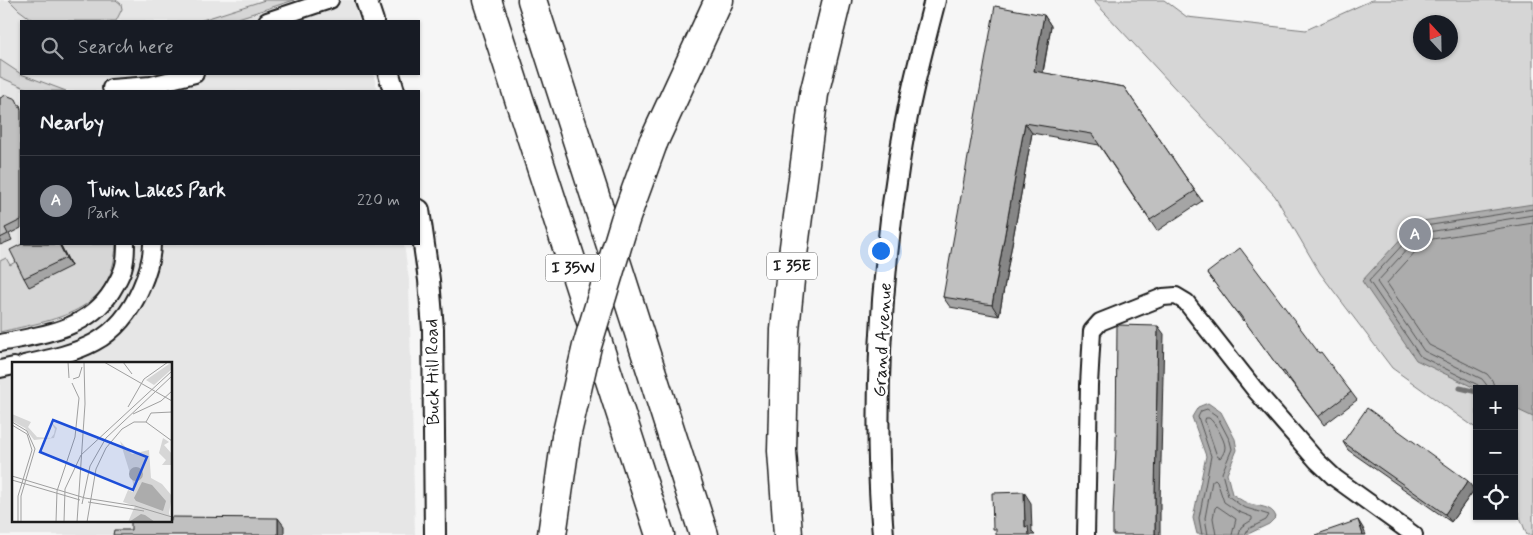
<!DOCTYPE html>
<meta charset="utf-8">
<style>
:root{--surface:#171b24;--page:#20242c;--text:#f1f3f6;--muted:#9ea1a6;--line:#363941;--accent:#8c9099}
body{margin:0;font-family:Mynerve,sans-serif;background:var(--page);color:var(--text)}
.controls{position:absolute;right:15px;bottom:15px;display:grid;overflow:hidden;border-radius:0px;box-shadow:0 1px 4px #0004}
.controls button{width:45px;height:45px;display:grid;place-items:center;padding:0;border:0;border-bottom:1px solid var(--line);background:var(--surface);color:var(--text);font:25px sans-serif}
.compass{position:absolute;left:1413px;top:15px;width:45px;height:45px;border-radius:50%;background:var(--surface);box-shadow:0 1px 4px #0004;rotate:338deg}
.you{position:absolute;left:880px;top:250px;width:18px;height:18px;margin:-12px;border:4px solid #fff;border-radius:50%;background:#1a73e8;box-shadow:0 0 0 8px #1a73e833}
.badge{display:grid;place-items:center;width:32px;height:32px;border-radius:50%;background:var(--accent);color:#fff;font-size:16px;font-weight:700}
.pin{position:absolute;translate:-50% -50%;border:2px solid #fff;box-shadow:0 1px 5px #0006}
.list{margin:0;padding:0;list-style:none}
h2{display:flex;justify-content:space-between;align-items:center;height:65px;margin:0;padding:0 20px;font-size:21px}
h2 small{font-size:16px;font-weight:400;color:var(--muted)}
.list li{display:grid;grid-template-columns:32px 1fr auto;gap:15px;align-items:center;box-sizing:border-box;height:90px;padding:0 20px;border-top:1px solid var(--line)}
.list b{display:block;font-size:19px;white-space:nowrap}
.list p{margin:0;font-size:16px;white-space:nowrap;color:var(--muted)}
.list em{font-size:16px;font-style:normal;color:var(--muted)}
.icon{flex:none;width:28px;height:28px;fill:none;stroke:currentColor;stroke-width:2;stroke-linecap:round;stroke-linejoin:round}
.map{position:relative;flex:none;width:1533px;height:535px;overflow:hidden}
.search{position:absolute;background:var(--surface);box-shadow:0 1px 4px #0004;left:20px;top:20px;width:400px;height:55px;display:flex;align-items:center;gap:12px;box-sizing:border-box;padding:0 18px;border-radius:0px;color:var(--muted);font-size:19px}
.panel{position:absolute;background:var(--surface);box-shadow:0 1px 4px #0004;left:20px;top:90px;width:400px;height:155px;border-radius:0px}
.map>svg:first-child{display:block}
</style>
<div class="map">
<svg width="1533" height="535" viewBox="0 0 1533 535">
<rect width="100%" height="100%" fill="#f6f6f6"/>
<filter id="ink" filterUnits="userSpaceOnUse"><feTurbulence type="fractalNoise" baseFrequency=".02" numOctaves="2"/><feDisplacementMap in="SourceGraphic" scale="10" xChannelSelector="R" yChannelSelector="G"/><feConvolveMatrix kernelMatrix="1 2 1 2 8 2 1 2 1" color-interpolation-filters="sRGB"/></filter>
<g filter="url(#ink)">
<!-- built -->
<path fill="#e6e6e6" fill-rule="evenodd" d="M0,0h353l6,21h-338v53h352l5,17h-357v153h383l5,36 6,255h-415zM14,364h157v157h-157z"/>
<!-- green -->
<g fill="#d6d6d6" stroke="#797979" fill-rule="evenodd">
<polygon points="9,0 116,0 121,4 122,9 116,21 34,21 19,10"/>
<polygon points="265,0 294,0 229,21 199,21"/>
<path d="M1093,0h71l23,17 119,13 66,-30h161v535h-6l-13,-33v-113h-37v40l-85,-61 -72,-95 -45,-77zM1420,22h30v30h-30z"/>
<polygon points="0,60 21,74 66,91 32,91 0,77"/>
<path d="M60,244h56c-3,70 -61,75 -116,88v-71l6,-3 4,7 7,-4 54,5z"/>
</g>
<!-- water -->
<g fill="#acacac" stroke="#727272">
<polygon points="1533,204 1533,417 1514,408 1514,389 1477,389 1416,360 1362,281 1416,222"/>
<path d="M1208,403l13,9 14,27 2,11 -10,24 5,20c5,3 10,7 15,9 10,4 25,2 29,14l-7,7 -23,11 -49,-1 -4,-16 13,-62 -14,-39 6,-10z"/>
</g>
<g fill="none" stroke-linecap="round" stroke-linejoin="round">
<!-- shore -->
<g stroke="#565656" stroke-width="1">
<polyline points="1482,389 1478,385 1420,356 1369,281 1419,227 1533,209"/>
<polyline points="1488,389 1486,384 1482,379 1424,351 1377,282 1422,233 1533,215"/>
<polyline points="1495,389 1492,380 1487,374 1429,345 1387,283 1426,240 1533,223"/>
<path d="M1206,418h3c5,3 16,22 16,29 0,4 -2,8 -5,11l-3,-2 -12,-35z"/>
<polyline points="1202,535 1199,518 1211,456 1198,417 1201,411 1207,409 1217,416 1230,441 1232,449 1222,473 1228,496 1243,507 1269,515 1266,520 1248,529 1245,535"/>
<polyline points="1208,535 1205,518 1212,481 1215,479 1217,481 1224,502 1239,512 1252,517 1252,520 1241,527 1239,535"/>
<polyline points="1216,535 1213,518 1215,508 1217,506 1236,519 1232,535"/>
</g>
<!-- stream -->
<polyline stroke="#727272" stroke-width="5" points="1460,388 1477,392"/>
<!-- minor casing -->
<g stroke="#1c1c1c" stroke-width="20">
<g id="minor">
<polyline points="267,21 330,0"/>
<polyline points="111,88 151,85 195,74"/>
<path d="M0,343c41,-8 88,-13 112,-52 11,-18 14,-26 14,-47"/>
<path d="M24,364c55,-12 93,-20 117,-76 6,-14 11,-29 11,-44"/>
<polyline points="0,369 14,366"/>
<polyline points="1086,535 1089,385 1092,331 1100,322 1163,297 1176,296 1186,302 1256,391 1317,461 1335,478 1414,535"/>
</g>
</g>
<!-- tertiary casing -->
<g stroke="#1c1c1c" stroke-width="24">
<g id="tertiary">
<polyline points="366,0 373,21"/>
<polyline points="389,74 394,91"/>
<polyline points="419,210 429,280 433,329 435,535"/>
<path d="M883,535c-10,-121 -3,-253 16,-373 8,-55 22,-108 36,-162"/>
</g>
</g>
<!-- motorway casing -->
<g stroke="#1c1c1c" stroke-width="31">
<g id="motorway">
<polyline points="487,0 660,535"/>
<polyline points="532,0 704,535"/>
<polyline points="653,143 719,0"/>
<polyline points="552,535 566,437"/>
<polyline points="788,535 782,451 785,330 791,270 814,94 837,0"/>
</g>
</g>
<!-- minor -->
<use href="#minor" stroke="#fff" stroke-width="16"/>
<!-- tertiary -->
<use href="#tertiary" stroke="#fff" stroke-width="20"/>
<!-- motorway -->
<use href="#motorway" stroke="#fff" stroke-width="28"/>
<!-- motorway-bridge casing -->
<g stroke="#1c1c1c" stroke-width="31" stroke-linecap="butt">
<polyline id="motorway-bridge" points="566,437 587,346 625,220 653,143"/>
</g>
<!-- motorway-bridge -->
<use href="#motorway-bridge" stroke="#fff" stroke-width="28"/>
</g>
<!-- wall -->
<g fill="#a5a5a5" stroke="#1c1c1c">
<polygon points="1044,15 1051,26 1043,73 1124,87 1202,201 1157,231 1099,145 1032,133 999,316 950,307 943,297"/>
<polygon points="0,98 20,105 21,108 21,228 9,234 12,240 0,245"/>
<polygon points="22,244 60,244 71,266 29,287 24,278"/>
<polygon points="1207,273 1319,353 1351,392 1357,400 1324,425 1289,379 1288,380 1244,320 1243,321"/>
<polygon points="1343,442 1474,490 1451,522 1348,450"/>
</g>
<!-- shaded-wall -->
<g fill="#868686" stroke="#1c1c1c">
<polygon points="1044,15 1051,26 1041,82 1034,71"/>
<polygon points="1025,123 1032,133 999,316 992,305"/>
<polygon points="59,244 60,244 71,266 66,258"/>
<polygon points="1158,326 1164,334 1160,502 1160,535 1155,535 1155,494"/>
<polygon points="1468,481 1474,490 1451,522 1445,514"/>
<polygon points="1024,492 1031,503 1032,532 1035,535 1029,535 1025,527"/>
<polygon points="278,518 284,526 284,535 278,535"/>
<polygon points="1358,520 1363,528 1366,535 1363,535"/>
</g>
<!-- building -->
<g fill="#c0c0c0" stroke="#1c1c1c">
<polygon points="995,6 1044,15 1034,71 1124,87 1195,191 1150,220 1092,134 1025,123 992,305 943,297"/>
<polygon points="6,95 16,99 21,110 21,220 5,228 8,234 0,238 0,98"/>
<polygon points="22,244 59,244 66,258 24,278 10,250"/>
<polygon points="1240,248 1319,353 1321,352 1351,392 1318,417 1284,371 1282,372 1238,312 1237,313 1207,273"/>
<polygon points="1117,325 1158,326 1155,494 1155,535 1113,535 1113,515 1116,448"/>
<polygon points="1367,408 1468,481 1445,514 1343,442"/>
<polygon points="1024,492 1025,527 1028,526 1029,535 996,535 996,529 993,529 992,493"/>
<polygon points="171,517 278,518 278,535 113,535 114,530 131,530 131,521 171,521"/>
<polygon points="1358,520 1363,535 1315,535"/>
</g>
</g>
<g text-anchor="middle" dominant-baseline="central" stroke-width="5" stroke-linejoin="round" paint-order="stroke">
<!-- shield labels -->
<g fill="#fff" stroke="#606060" stroke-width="1">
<rect x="767" y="252.5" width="50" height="27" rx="4"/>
<rect x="545.5" y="254.5" width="55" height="27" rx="4"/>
</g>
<g font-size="16" font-weight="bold" fill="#1c1c1c">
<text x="792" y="266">I 35E</text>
<text x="573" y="268">I 35W</text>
</g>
<!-- street labels -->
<g font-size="18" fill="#1c1c1c" stroke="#fff">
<text transform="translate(883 340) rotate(-87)">Grand Avenue</text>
<text transform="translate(433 372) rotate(-91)">Buck Hill Road</text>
</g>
</g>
<!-- overview -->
<g transform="translate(12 362)">
<rect width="160" height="160" fill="#f6f6f6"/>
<path d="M160,0v7l-18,16 -8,-5zM0,52l19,8 -3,5 9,10 14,1 3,-4 1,-5 -5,-8 7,7 -3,10 -20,2 -9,-12 -13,-7zM151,76l6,4 -5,3 8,9v11h-10l4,-5 -7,-7zM108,79l12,13 17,-4 2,28 11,6 10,12 -3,17 3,9h-44l7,-16 -12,-4 5,-12 5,2v-9z" fill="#d6d6d6"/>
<path d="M117 112a7 7 0 1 1 14 0a7 7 0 1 1-14 0ZM130,120l10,3 14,16 -3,10 -27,-10 -2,-3zM129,152l4,1 10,7h-26z" fill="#acacac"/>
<path fill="none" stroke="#9f9f9f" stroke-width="1" d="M56,0l1,16M92,0l68,39M111,0l9,12M61,17l6,-2 3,-10M116,45l16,-28 24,-17M121,52l28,-13 11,-10M0,60l15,9 8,18 -14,47v26M134,60l5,-9 21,-1M0,63l15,9 5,16 -14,46v26M0,114l73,22 50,8 37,11M0,118l68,20M76,140l56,9M70,142l8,-38 16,-28 66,-62M44,160l1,-31 18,-54 4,-39 -7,-15M52,160l1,-33 16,-34 91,-84M65,160l8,-118 -1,-42M75,160l9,-53 10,-21 16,-19 12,-7h12l26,19"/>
<path fill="#1d4ed8" fill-opacity="0.15" stroke="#1d4ed8" stroke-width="2.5" d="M41,58l94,37 -14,33 -93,-38z"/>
<rect width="160" height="160" fill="none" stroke="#1c1c1c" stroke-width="2.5"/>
</g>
</svg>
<div class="controls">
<button>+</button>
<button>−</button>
<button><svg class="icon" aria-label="locate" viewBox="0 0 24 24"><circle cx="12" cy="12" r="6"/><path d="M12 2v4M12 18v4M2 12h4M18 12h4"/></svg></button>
</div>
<svg class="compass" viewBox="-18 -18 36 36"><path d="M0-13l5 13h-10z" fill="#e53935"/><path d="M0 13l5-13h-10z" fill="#9ea1a6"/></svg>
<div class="you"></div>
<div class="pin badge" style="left:1415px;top:234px">A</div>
<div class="search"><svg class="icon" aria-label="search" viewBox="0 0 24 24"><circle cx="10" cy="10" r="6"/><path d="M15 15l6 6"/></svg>Search here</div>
<section class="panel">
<h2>Nearby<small></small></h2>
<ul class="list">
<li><span class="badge">A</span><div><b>Twin Lakes Park</b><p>Park</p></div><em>220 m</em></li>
</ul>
</section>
</div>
